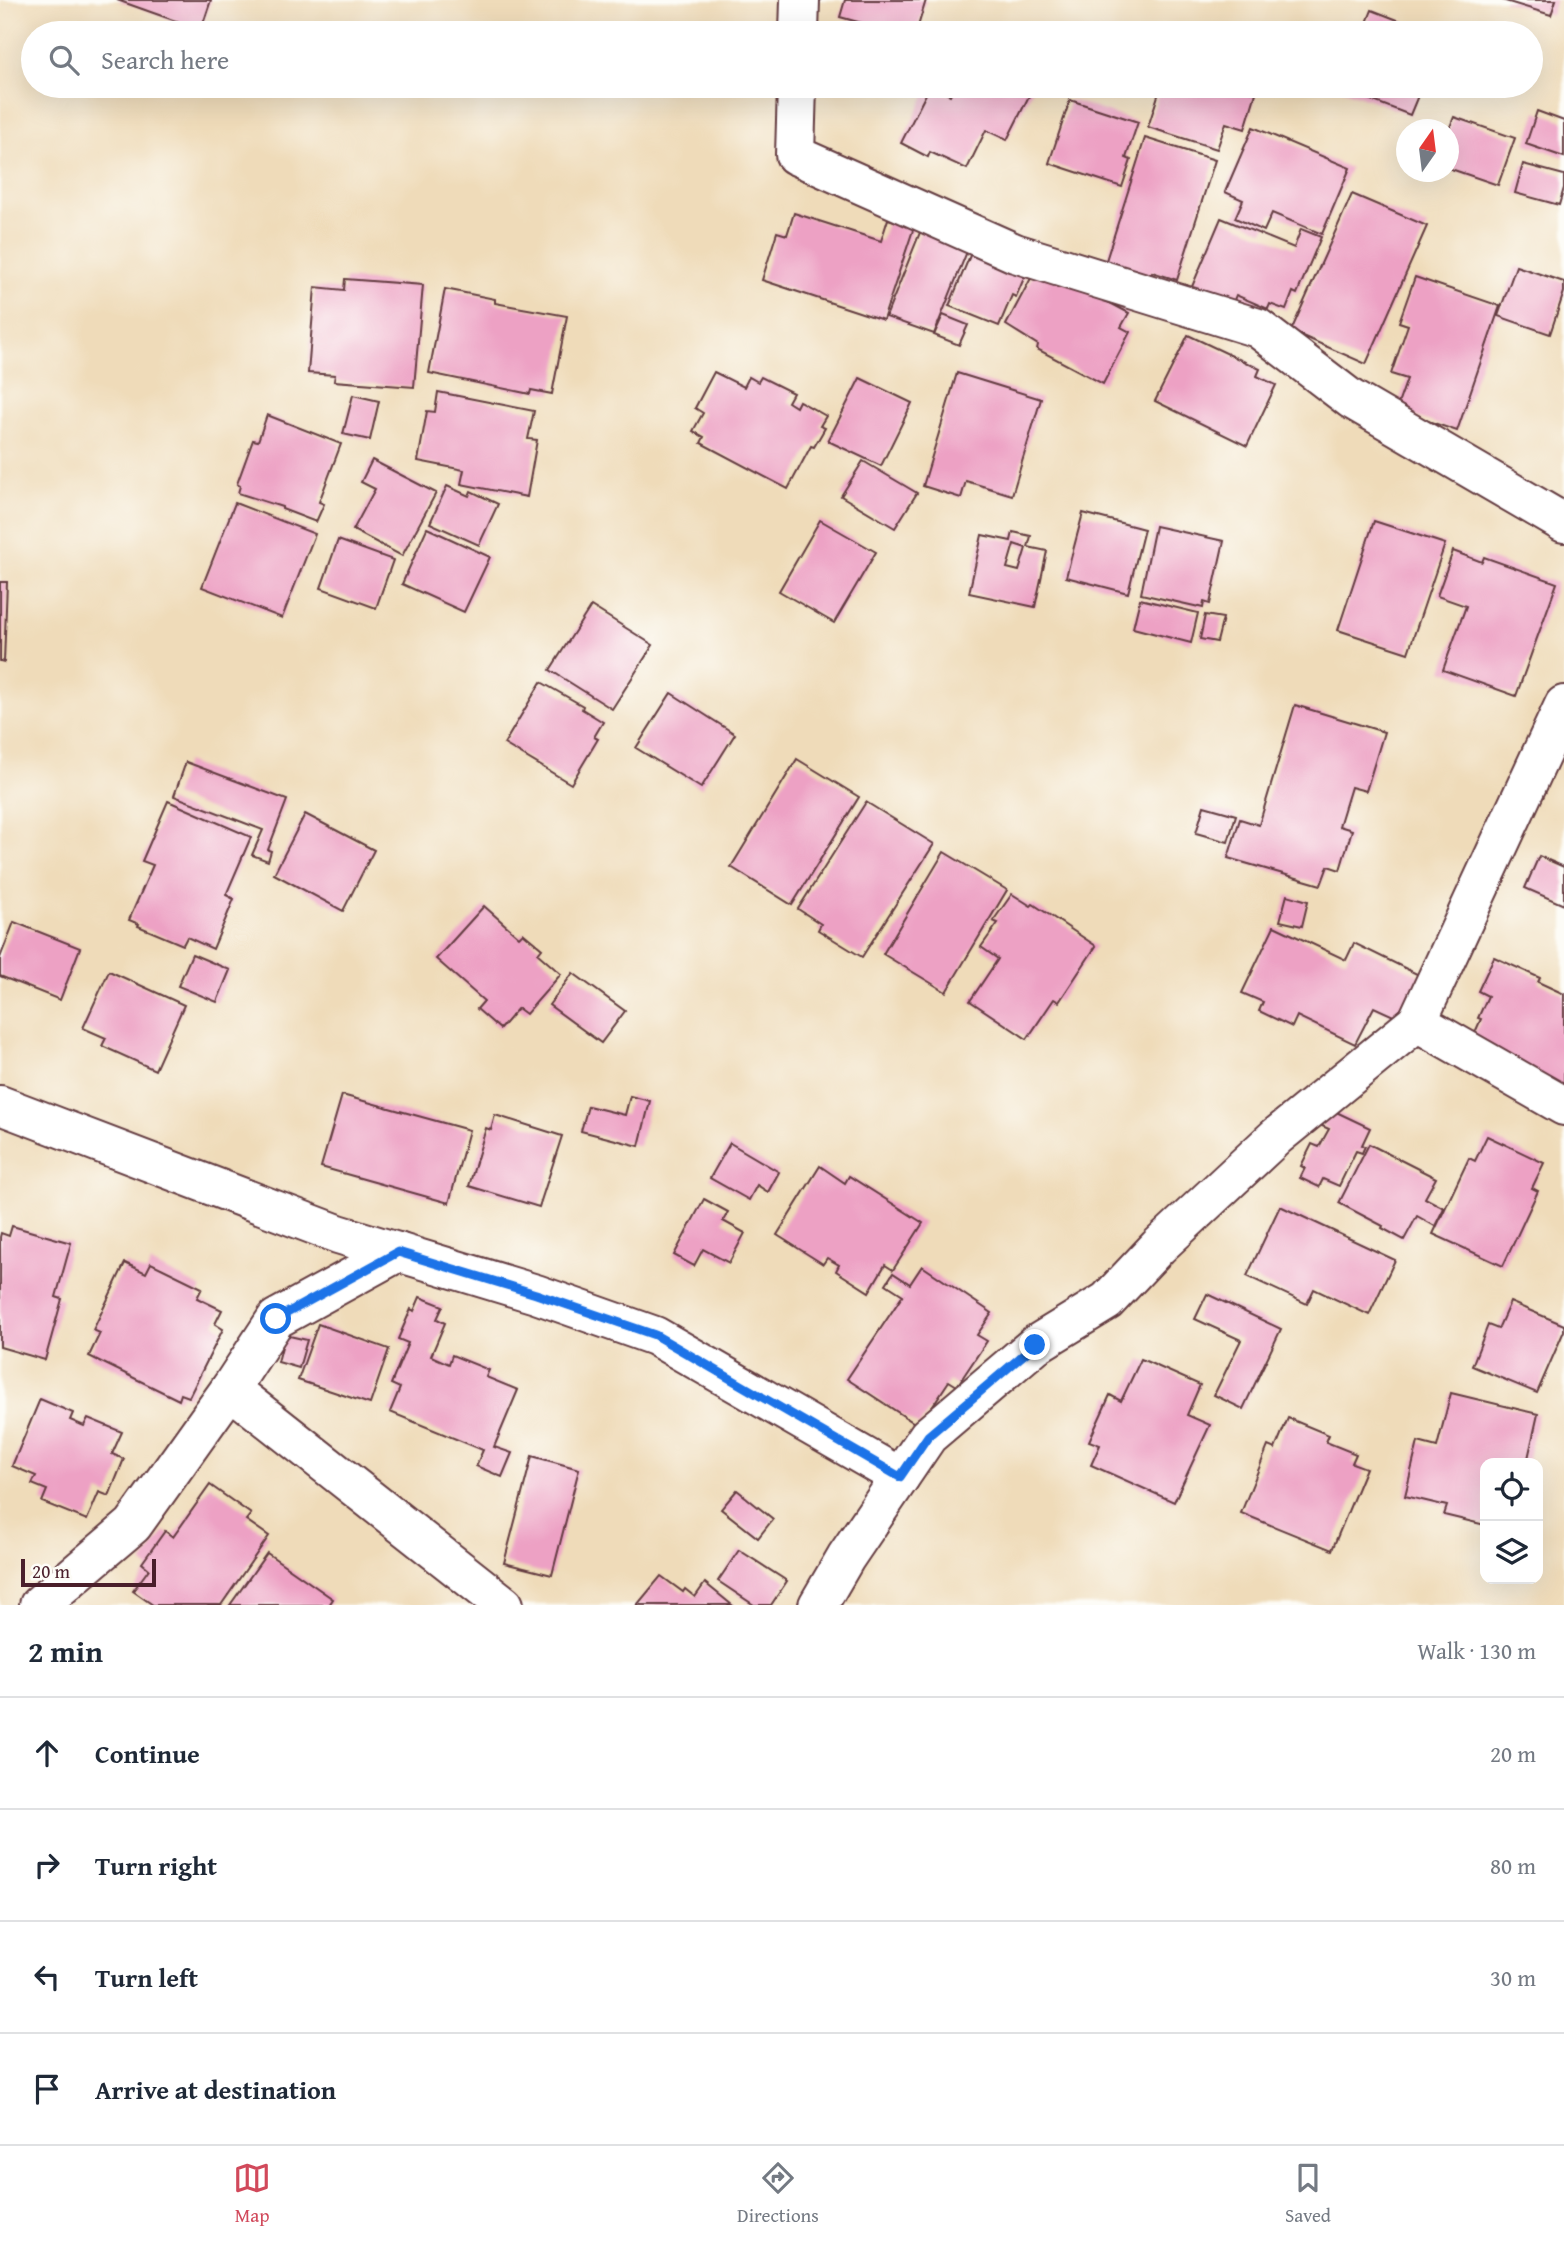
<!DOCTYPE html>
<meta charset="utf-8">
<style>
:root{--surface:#fff;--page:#f2f2f3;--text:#1f2937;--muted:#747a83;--line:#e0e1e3;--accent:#d1495b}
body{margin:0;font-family:"Gentium Book Plus",serif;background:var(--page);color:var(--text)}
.controls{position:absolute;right:21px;bottom:21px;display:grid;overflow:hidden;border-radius:14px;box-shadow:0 7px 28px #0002}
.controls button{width:63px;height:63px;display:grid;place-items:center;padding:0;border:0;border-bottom:2px solid var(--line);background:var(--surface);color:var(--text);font:35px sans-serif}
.compass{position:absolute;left:1396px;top:119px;width:63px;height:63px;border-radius:50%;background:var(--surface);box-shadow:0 7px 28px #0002;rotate:14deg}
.scale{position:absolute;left:21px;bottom:18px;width:135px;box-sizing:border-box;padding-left:7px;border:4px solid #4a1f2b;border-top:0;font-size:19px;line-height:24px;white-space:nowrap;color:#4a1f2b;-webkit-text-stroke:5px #fdfcf7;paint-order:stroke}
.stop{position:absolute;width:21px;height:21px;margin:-16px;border:5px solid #1a73e8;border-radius:50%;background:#fff}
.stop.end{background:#1a73e8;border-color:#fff;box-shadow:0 2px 7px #0008}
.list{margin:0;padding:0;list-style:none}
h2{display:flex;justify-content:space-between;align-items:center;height:91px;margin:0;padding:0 28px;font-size:30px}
h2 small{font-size:23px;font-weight:400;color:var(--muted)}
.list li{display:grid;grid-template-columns:46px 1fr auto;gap:21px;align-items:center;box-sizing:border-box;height:112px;padding:0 28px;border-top:2px solid var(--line)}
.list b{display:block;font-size:26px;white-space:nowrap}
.list em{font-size:23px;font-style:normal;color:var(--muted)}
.icon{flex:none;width:38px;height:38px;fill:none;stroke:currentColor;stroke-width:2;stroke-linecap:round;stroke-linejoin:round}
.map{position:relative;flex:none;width:1564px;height:1605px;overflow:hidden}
.search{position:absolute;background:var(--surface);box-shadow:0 7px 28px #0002;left:21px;right:21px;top:21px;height:77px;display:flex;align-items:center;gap:18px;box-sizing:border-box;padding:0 24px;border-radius:38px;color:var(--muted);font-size:26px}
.sheet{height:539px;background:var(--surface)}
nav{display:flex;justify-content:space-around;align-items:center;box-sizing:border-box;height:98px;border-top:2px solid var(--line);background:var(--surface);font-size:19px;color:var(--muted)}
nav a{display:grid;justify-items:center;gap:4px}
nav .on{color:var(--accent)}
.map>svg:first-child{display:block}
</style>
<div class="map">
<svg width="1564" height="1605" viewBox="0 0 1564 1605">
<rect width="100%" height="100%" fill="#fdfcf7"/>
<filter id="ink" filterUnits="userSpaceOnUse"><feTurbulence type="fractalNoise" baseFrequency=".0143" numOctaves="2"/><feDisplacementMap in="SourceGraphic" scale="14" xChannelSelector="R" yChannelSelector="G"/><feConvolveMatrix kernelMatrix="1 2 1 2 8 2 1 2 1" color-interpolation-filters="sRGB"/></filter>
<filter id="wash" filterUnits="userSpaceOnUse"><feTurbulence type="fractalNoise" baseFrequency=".00686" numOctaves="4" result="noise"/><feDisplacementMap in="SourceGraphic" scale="28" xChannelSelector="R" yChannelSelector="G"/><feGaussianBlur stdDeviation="1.57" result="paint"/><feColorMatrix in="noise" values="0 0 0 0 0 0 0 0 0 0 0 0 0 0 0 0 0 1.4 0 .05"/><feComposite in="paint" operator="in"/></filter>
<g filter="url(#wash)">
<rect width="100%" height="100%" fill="#efdbb9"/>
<g id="blocks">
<!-- building -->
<g fill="#eda1c4" fill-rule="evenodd">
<polygon points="117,0 211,0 201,30"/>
<polygon points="845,0 926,0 916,33 898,33 840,17"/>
<polygon points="1502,0 1556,0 1551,15"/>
<polygon points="1372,10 1431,33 1363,33"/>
<polygon points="930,86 950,95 954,86 1034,86 1007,140 986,130 967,169 930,152 928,157 901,143"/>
<polygon points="1161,86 1238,86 1256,93 1245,129 1226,123 1217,149 1148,127"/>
<polygon points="1343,86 1422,86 1410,115 1342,89"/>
<polygon points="1070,100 1138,122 1126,158 1131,160 1122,187 1049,163"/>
<polygon points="1537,111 1564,121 1564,157 1526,144"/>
<polygon points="1454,117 1515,138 1498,185 1448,168 1448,132"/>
<polygon points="1253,127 1350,168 1322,234 1272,213 1264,231 1235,218 1243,200 1225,192"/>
<polygon points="1145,138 1215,160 1177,280 1152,272 1147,288 1102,273"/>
<polygon points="1523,164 1564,175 1564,188 1559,205 1515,193"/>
<polygon points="1352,194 1427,226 1366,364 1291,331"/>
<polygon points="794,213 881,241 888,219 914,227 883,320 762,280 777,232 787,235"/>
<polygon points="1221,218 1294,248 1301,229 1321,237 1297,294 1293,292 1286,310 1270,304 1268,309 1236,295 1232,305 1191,289"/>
<polygon points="923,225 970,244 934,334 886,317"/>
<polygon points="976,241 1030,264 1016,297 1012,295 999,326 949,306"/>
<polygon points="1038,265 1129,313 1121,327 1130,332 1103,384 1037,349 1038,345 1006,325"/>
<polygon points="1516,266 1564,282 1564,292 1550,334 1498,316"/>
<polygon points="1415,277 1500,306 1457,431 1396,410 1407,379 1391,374 1408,325 1399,322"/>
<polygon points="345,279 423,285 414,387 334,381 335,375 308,373 315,287 344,290"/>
<polygon points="445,289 495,299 495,303 567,316 552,394 531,390 530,394 429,373"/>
<polygon points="943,315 968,325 959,345 934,335"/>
<polygon points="1188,335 1260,369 1257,376 1276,385 1247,446 1155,401"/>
<polygon points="714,372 744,387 749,377 758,382 761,377 793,393 788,402 796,407 799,401 826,416 820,426 825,428 814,447 811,446 788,489 701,443 704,437 693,431 703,413 695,408"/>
<polygon points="957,373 1041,399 1012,495 966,481 961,498 923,486"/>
<polygon points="860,378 912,403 881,466 828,441"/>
<polygon points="438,392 534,411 528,439 537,440 527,497 461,484 464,470 418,461 427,411 435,412"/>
<polygon points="353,395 379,401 370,440 343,434"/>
<polygon points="267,415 341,444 319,502 324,504 316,522 282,509 282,507 238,493 240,486 237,484 253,440 258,441"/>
<polygon points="372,460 436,493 402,556 353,530 375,489 361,482"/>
<polygon points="863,461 917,493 895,528 841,496"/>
<polygon points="447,486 469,496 471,491 498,504 479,545 430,523"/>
<polygon points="235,503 315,534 282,618 202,587"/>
<polygon points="1083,513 1144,529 1128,593 1066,577"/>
<polygon points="820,520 876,552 834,623 779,591"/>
<polygon points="1374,521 1445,544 1408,653 1338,630"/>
<polygon points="1155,526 1224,541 1210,604 1204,602 1203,608 1199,607 1141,594"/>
<polygon points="427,528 490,557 464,612 402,584"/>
<path d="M1013,532l18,4 -3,11 19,4 -12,56 -66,-14 13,-58 29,6zM1014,544l12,4 -7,23 -12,-3z"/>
<polygon points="338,540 393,560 376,608 321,588"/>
<polygon points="1453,551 1482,562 1484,557 1557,583 1516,696 1443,670 1466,606 1437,596"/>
<polygon points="0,582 7,582 4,662 0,661"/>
<polygon points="1140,599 1198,613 1191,643 1133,628"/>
<polygon points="591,606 653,645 612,709 550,670"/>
<polygon points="1205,615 1223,618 1217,642 1200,639"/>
<polygon points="541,682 583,706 582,709 603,722 594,737 598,739 571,784 504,744"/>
<polygon points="671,693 735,734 701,788 636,748"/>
<polygon points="1295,705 1384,732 1366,791 1351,787 1339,826 1352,830 1340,870 1328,866 1321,885 1228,858 1240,819 1259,825"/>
<polygon points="797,759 859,797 792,905 731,867"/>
<polygon points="186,762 287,800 268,850 271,851 268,861 252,855 263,830 174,796"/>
<polygon points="168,801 251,837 226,895 234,899 213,949 187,937 183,945 138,926 139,924 129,920 153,865 142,861"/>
<polygon points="866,802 934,844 862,957 818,930 821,924 798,909"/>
<polygon points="1204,806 1236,815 1228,842 1196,833"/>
<polygon points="305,814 374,850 343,911 274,874"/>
<polygon points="944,852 1007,890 946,992 883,954"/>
<polygon points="1539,856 1564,867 1564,905 1525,888"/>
<polygon points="1012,894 1031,906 1033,904 1096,946 1059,1002 1054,999 1027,1039 970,1001 998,959 981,947 998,923 993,921"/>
<polygon points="1287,895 1308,901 1302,926 1280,921"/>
<polygon points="484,906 519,937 523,933 542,949 538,954 561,974 526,1014 518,1008 500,1029 477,1009 484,1001 436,959"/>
<polygon points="14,922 80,948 60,1000 0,976 0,958"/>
<polygon points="1274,926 1346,960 1354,943 1423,977 1402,1020 1374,1007 1355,1044 1297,1016 1292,1027 1259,1011 1263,1002 1242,993"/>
<polygon points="192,954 230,970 217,1002 178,986"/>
<polygon points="1494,957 1540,978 1538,982 1564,994 1564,1088 1469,1046 1481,1019 1478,1018 1488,996 1478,991"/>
<polygon points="109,971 184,1005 155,1070 102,1046 106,1038 83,1028"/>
<polygon points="573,973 625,1011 601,1043 549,1005"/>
<polygon points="342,1095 469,1130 449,1203 321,1167"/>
<polygon points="630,1096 650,1101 639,1146 581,1131 588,1106 625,1115"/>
<polygon points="1330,1109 1370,1128 1362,1145 1365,1146 1362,1153 1356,1151 1339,1186 1323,1179 1319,1187 1300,1178 1305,1168 1301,1166 1312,1144 1319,1147 1329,1129 1322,1126"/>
<polygon points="495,1115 562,1136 539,1207 469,1186 486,1128 491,1130"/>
<polygon points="1487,1136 1544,1163 1532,1188 1538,1191 1503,1266 1433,1234 1469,1158 1475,1161"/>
<polygon points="730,1143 779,1172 768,1192 757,1185 749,1200 710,1178"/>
<polygon points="1369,1144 1436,1178 1425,1198 1444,1208 1435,1226 1417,1216 1404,1240 1382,1228 1383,1226 1339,1203"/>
<polygon points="820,1166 845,1183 849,1176 923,1223 893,1270 885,1265 869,1292 836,1271 839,1265 827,1258 823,1264 777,1235"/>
<polygon points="704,1199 728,1212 723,1221 745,1233 729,1263 703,1249 694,1266 674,1255"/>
<polygon points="1280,1206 1395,1260 1369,1315 1314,1289 1307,1304 1247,1276"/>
<polygon points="12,1226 71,1243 56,1297 62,1299 45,1360 0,1347 0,1237 1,1233 9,1236"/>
<polygon points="125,1263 146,1273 151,1263 202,1288 197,1298 222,1310 215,1324 223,1329 189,1397 181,1394 179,1400 89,1356 100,1333 93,1330"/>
<polygon points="922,1266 992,1313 977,1335 987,1341 957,1386 949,1381 919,1426 847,1379 903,1295 886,1284 893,1273 910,1284"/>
<polygon points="1207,1294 1281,1329 1243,1409 1214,1395 1241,1340 1195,1319"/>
<polygon points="420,1297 443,1306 437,1319 445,1323 431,1356 449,1364 452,1355 489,1370 486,1377 518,1390 494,1447 512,1453 502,1477 476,1466 483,1450 390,1412 400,1388 391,1384 408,1343 398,1339 411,1309 414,1311"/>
<polygon points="1510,1302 1564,1325 1564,1331 1537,1393 1472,1366 1488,1325 1498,1329"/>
<polygon points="318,1324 389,1349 370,1404 298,1380"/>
<polygon points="285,1335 307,1340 299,1368 278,1362"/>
<polygon points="1141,1359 1200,1385 1187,1415 1210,1425 1174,1502 1091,1465 1100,1445 1089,1441 1110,1395 1121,1401"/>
<polygon points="1451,1393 1538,1414 1527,1463 1485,1463 1485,1525 1444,1515 1447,1506 1405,1496 1418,1442 1437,1447"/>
<polygon points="40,1399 73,1413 70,1420 84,1426 88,1418 122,1432 112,1454 124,1459 109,1496 99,1492 87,1520 42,1502 47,1490 32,1484 36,1476 12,1466"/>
<polygon points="1288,1418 1329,1435 1326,1442 1356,1454 1352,1463 1366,1468 1332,1550 1241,1513 1268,1446 1275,1449"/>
<polygon points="532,1456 579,1469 552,1575 504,1563"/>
<polygon points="210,1485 251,1514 246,1520 269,1536 221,1605 153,1605 133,1591 149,1569 142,1563 165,1531 173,1537"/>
<polygon points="737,1490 773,1519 758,1538 721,1509"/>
<polygon points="739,1550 787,1581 771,1605 754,1605 718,1581"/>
<polygon points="267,1553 333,1599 329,1605 230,1605"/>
<polygon points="661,1576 683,1592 685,1589 695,1597 705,1583 732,1605 637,1605"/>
</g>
</g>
</g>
<g filter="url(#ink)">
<use href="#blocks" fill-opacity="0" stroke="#633b40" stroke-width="2"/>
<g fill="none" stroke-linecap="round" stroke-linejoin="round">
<!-- minor casing -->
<g stroke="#633b40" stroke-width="42">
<g id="minor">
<polyline points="799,33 800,0"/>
<polyline points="797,86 795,155 1015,253 1258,328 1351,399 1564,523"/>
<polyline points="1564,705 1417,1022 1564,1106"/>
<polyline points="0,1105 338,1234 536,1294 655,1336 900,1477"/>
<polyline points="230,1389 504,1605"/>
<polyline points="39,1605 133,1525 230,1389 276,1319 398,1252"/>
<polyline points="818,1605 846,1557 928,1436 1035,1345 1107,1301 1158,1247 1277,1136 1417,1022"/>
</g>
</g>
<!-- minor -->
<use href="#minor" stroke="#fff" stroke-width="38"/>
</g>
</g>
<g fill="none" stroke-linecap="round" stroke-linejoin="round" filter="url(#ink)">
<!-- route -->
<polyline stroke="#1a73e8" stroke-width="9" points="276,1319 398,1252 536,1294 655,1335 900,1477 928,1436 1035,1345"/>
</g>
</svg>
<div class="controls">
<button><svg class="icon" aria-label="locate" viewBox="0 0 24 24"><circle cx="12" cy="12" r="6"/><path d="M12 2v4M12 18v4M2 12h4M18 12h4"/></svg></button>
<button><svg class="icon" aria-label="layers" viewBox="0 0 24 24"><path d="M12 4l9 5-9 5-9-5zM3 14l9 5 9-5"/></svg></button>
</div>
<svg class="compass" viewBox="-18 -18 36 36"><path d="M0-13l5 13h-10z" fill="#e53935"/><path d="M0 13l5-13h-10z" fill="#747a83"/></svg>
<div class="scale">20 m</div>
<div class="stop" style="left:276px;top:1319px"></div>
<div class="stop end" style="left:1035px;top:1345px"></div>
<div class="search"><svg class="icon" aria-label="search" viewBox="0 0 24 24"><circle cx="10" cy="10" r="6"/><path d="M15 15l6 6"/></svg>Search here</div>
</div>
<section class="sheet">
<h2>2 min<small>Walk · 130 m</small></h2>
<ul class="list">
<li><svg class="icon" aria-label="ahead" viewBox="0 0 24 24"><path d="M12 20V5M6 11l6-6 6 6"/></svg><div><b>Continue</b></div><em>20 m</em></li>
<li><svg class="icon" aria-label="right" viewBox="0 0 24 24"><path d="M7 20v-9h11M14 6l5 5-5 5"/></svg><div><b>Turn right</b></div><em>80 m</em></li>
<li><svg class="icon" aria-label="left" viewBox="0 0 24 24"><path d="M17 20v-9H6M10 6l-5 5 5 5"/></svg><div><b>Turn left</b></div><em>30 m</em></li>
<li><svg class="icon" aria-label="arrive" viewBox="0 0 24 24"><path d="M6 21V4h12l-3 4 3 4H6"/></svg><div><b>Arrive at destination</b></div></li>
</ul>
</section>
<nav>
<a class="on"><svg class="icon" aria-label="map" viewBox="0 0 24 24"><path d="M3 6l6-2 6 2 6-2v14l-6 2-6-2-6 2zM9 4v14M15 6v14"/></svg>Map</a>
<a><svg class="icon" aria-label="directions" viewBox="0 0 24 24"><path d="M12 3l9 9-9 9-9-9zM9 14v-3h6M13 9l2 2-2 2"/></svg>Directions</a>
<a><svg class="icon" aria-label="saved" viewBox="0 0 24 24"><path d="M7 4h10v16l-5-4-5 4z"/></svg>Saved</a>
</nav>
